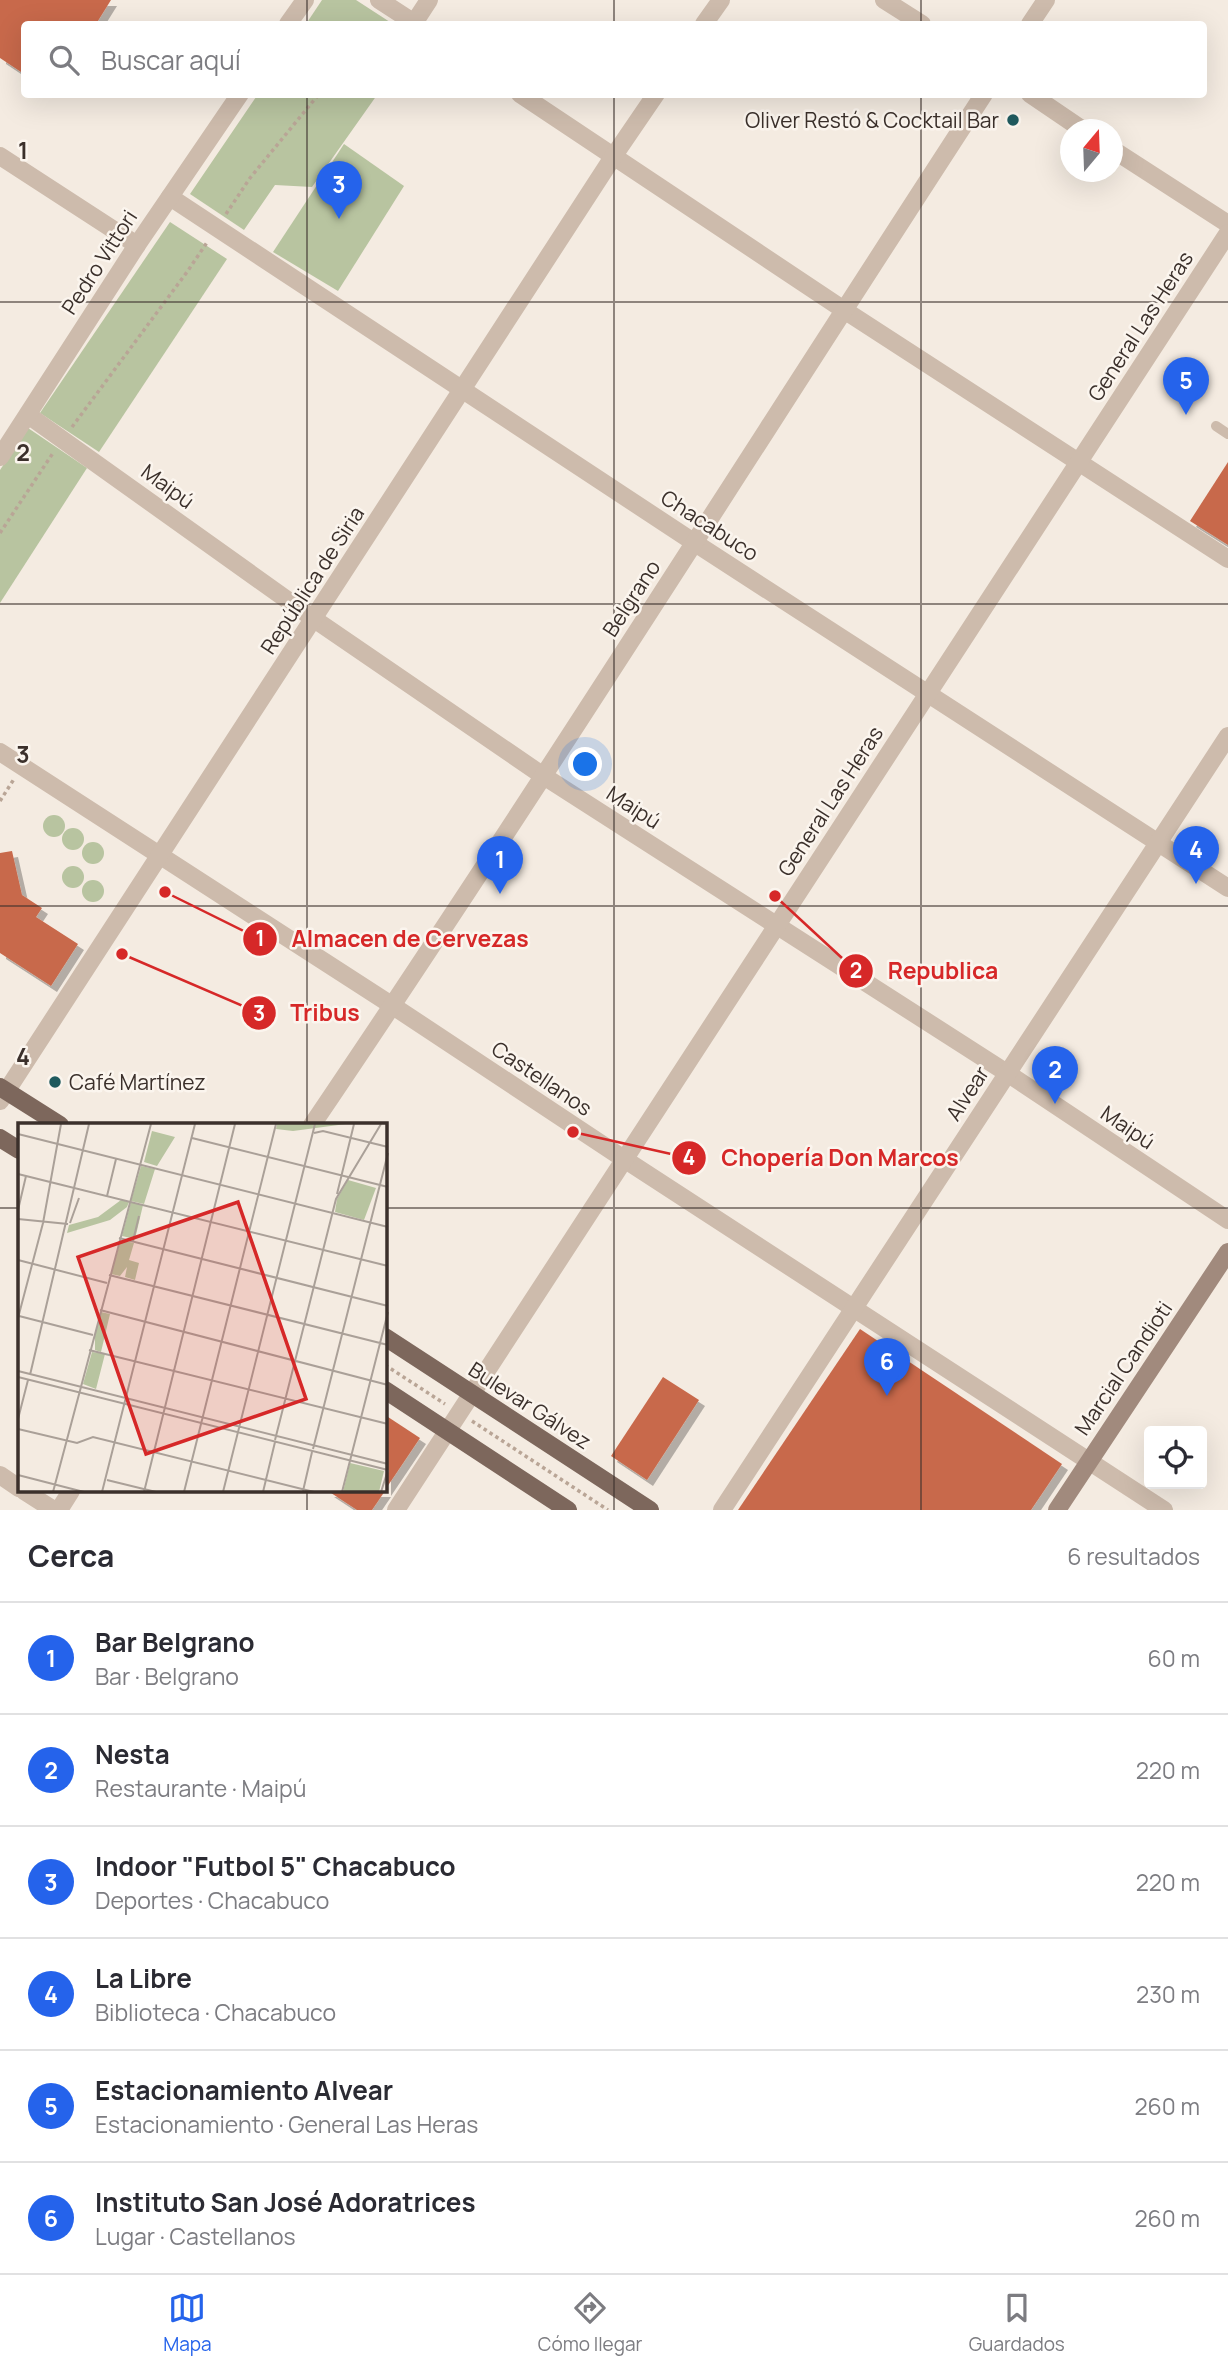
<!DOCTYPE html>
<html lang="es">
<meta charset="utf-8">
<style>
:root{--surface:#fff;--page:#f2f2f3;--text:#2b2b33;--muted:#7c7c81;--line:#e1e1e2;--accent:#2563eb}
body{margin:0;font-family:Manrope,sans-serif;background:var(--page);color:var(--text)}
.controls{position:absolute;right:21px;bottom:21px;display:grid;overflow:hidden;border-radius:7px;box-shadow:0 7px 28px #0002}
.controls button{width:63px;height:63px;display:grid;place-items:center;padding:0;border:0;border-bottom:2px solid var(--line);background:var(--surface);color:var(--text);font:35px sans-serif}
.compass{position:absolute;left:1060px;top:119px;width:63px;height:63px;border-radius:50%;background:var(--surface);box-shadow:0 7px 28px #0002;rotate:19deg}
.you{position:absolute;left:586px;top:765px;width:24px;height:24px;margin:-18px;border:5px solid #fff;border-radius:50%;background:#1a73e8;box-shadow:0 0 0 10px #1a73e833}
.badge{display:grid;place-items:center;width:46px;height:46px;border-radius:50%;background:var(--accent);color:#fff;font-size:23px;font-weight:700}
.pin{position:absolute;translate:-50% -58px;filter:drop-shadow(0 2px 4px #0008)}
.pin::after{content:'';position:absolute;top:37px;width:24px;height:21px;background:inherit;clip-path:polygon(0 0,100% 0,50% 100%)}
.list{margin:0;padding:0;list-style:none}
h2{display:flex;justify-content:space-between;align-items:center;height:91px;margin:0;padding:0 28px;font-size:30px}
h2 small{font-size:23px;font-weight:400;color:var(--muted)}
.list li{display:grid;grid-template-columns:46px 1fr auto;gap:21px;align-items:center;box-sizing:border-box;height:112px;padding:0 28px;border-top:2px solid var(--line)}
.list b{display:block;font-size:26px;white-space:nowrap}
.list p{margin:0;font-size:23px;white-space:nowrap;color:var(--muted)}
.list em{font-size:23px;font-style:normal;color:var(--muted)}
.icon{flex:none;width:38px;height:38px;fill:none;stroke:currentColor;stroke-width:2;stroke-linecap:round;stroke-linejoin:round}
.map{position:relative;flex:none;width:1228px;height:1510px;overflow:hidden}
.search{position:absolute;background:var(--surface);box-shadow:0 7px 28px #0002;left:21px;right:21px;top:21px;height:77px;display:flex;align-items:center;gap:18px;box-sizing:border-box;padding:0 24px;border-radius:7px;color:var(--muted);font-size:26px}
.sheet{height:763px;background:var(--surface)}
nav{display:flex;justify-content:space-around;align-items:center;box-sizing:border-box;height:98px;border-top:2px solid var(--line);background:var(--surface);font-size:19px;color:var(--muted)}
nav a{display:grid;justify-items:center;gap:4px}
nav .on{color:var(--accent)}
.map>svg:first-child{display:block}
</style>
<div class="map">
<svg width="1228" height="1510" viewBox="0 0 1228 1510">
<defs>
<filter id="shadow"><feDropShadow dx="6" dy="6" stdDeviation="0" flood-color="#0004"/></filter>
</defs>
<rect width="100%" height="100%" fill="#f4ebe1"/>
<!-- green -->
<g fill="#b8c4a0">
<polygon points="322,0 356,0 393,24 306,24"/>
<polygon points="258,94 377,95 312,187 275,185 244,230 190,194"/>
<polygon points="344,144 404,186 338,291 273,252"/>
<polygon points="170,222 227,259 99,452 40,413"/>
<polygon points="28,428 87,468 0,603 0,470"/>
<circle cx="54" cy="826" r="11"/>
<circle cx="73" cy="839" r="11"/>
<circle cx="93" cy="853" r="11"/>
<circle cx="73" cy="877" r="11"/>
<circle cx="93" cy="891" r="11"/>
</g>
<!-- building -->
<g fill="#c8694b" filter="url(#shadow)">
<polygon points="0,0 111,0 96,24 24,24 24,74 0,58"/>
<polygon points="1228,462 1228,545 1190,521"/>
<polygon points="12,851 22,895 42,908 36,917 78,944 51,986 0,953 0,853"/>
<polygon points="860,1329 1062,1464 1031,1510 738,1510"/>
<polygon points="663,1377 699,1400 647,1480 611,1456"/>
<polygon points="385,1415 420,1438 385,1490"/>
<polygon points="328,1491 385,1491 372,1510 357,1510"/>
</g>
<g fill="none" stroke-linecap="round" stroke-linejoin="round">
<!-- path -->
<g stroke="#b9a596" stroke-width="3.5" stroke-dasharray="3.5 3.5" stroke-linecap="butt">
<polyline points="226,214 250,178 319,94"/>
<polyline points="72,427 187,272 208,241"/>
<polyline points="0,533 53,453"/>
<polyline points="0,801 14,779"/>
<polyline points="385,1365 445,1404"/>
<polyline points="472,1421 608,1510"/>
</g>
<!-- service -->
<polyline stroke="#cdbbac" stroke-width="10" points="1216,426 1228,434"/>
<!-- minor -->
<g stroke="#cdbbac" stroke-width="18">
<polyline points="379,0 416,24"/>
<polyline points="884,0 922,24"/>
<polyline points="414,23 429,0"/>
<polyline points="704,24 721,0"/>
<polyline points="1030,24 1046,0"/>
<polyline points="520,94 844,310 1228,559"/>
<polyline points="1030,94 1083,130"/>
<polyline points="1112,149 1228,224"/>
<polyline points="170,197 695,543 1228,888"/>
<polyline points="28,415 314,619 542,775 1007,1073 1228,1220"/>
<polyline points="0,752 393,1006 624,1159 1164,1510"/>
<polyline points="0,1101 613,157 656,94"/>
<path d="M312,1125c230,-340 448,-687 672,-1031"/>
<polyline points="0,1475 19,1488"/>
<polyline points="24,1491 54,1510"/>
<polyline points="59,1510 71,1491"/>
<polyline points="396,1510 1228,233"/>
<polyline points="722,1510 1228,736"/>
</g>
<!-- tertiary -->
<g stroke="#cdbbac" stroke-width="18">
<polyline points="288,24 305,0"/>
<polyline points="0,156 137,245"/>
<polyline points="0,457 137,245 240,94"/>
</g>
<!-- secondary -->
<polyline stroke="#a18a7d" stroke-width="18" points="1057,1510 1228,1252"/>
<!-- primary -->
<g stroke="#7d675c" stroke-width="18">
<polyline points="0,1087 60,1125"/>
<polyline points="0,1138 19,1150"/>
<polyline points="385,1337 650,1510"/>
<polyline points="385,1390 568,1510"/>
</g>
</g>
<!-- grid -->
<path fill="none" stroke="#3b302b" stroke-width="2" stroke-opacity="0.55" d="M307,0v24M614,0v24M921,0v24M307,94v1031M614,94v1416M921,94v1416M0,302h1228M0,604h1228M0,906h1228M0,1208h19M385,1208h843M307,1491v19"/>
<!-- markers -->
<g fill="#1f5a5e" stroke="#fbf5ee" stroke-width="2.5">
<circle cx="1013" cy="120" r="7"/>
<circle cx="55" cy="1082" r="7"/>
</g>
<g text-anchor="middle" dominant-baseline="central" stroke-width="5" stroke-linejoin="round" paint-order="stroke">
<!-- poi labels -->
<g font-size="21" fill="#3b302b" stroke="#fbf5ee" text-anchor="end">
<text x="999" y="120">Oliver Restó &amp; Cocktail Bar</text>
<text x="69" y="1082" text-anchor="start">Café Martínez</text>
</g>
<!-- street labels -->
<g font-size="21" fill="#3b302b" stroke="#fbf5ee">
<text transform="translate(99 262) rotate(-57)">Pedro Vittori</text>
<text transform="translate(1140 326) rotate(-57)">General Las Heras</text>
<text transform="translate(168 486) rotate(36)">Maipú</text>
<text transform="translate(710 525) rotate(33)">Chacabuco</text>
<text transform="translate(312 580) rotate(-57)">República de Siria</text>
<text transform="translate(631 598) rotate(-57)">Belgrano</text>
<text transform="translate(830 801) rotate(-57)">General Las Heras</text>
<text transform="translate(634 807) rotate(33)">Maipú</text>
<text transform="translate(542 1078) rotate(34)">Castellanos</text>
<text transform="translate(967 1093) rotate(-57)">Alvear</text>
<text transform="translate(1128 1127) rotate(34)">Maipú</text>
<text transform="translate(1123 1368) rotate(-56)">Marcial Candioti</text>
<text transform="translate(530 1405) rotate(33)">Bulevar Gálvez</text>
</g>
</g>
<!-- overview -->
<g transform="translate(18 1123)">
<rect width="369" height="369" fill="#f4ebe1"/>
<path d="M259,1h69l-53,7 -17,-2zM134,8l23,6 -18,29 -13,-4zM123,43l14,3 -11,35 -13,-3zM330,57l28,8 -12,32 -29,-8 2,-13zM103,77l8,2 -2,5 -17,13 -43,13 2,-8 29,-8zM113,79l12,3 -8,34 -13,-3zM103,117l13,3 -5,17 10,3 -4,17 -10,-3 2,-10 -7,9 -9,-2zM83,189l9,2 -9,38 -6,-2v-16zM74,229l13,2 -9,35 -13,-5zM332,340l34,8 -5,21h-36z" fill="#b8c4a0"/>
<path fill="none" stroke="#aaa098" stroke-width="2" d="M296,10l9,-2 65,16M0,11l370,93M174,15l196,49M0,51l370,92M319,71l17,-70M89,73l9,-37M0,87l8,-34M0,96l50,5M52,100l9,-25M101,115l269,68M115,118l6,-25M0,137l89,23M91,152l279,70M82,187l288,75M1,193l74,19M0,195l25,-95 18,-99M71,227l299,74M0,248l370,93M12,252l59,-251M0,254l370,93M0,296l10,-39M0,306l59,14 16,-6 221,55M257,317l61,-241 45,-75M295,326l75,-296M0,352l66,17M89,357l49,12M285,368l9,-39M35,369l98,-368M84,369l93,-368M126,369l91,-368M166,369l92,-368M205,369l92,-368M245,369l12,-50M324,369l46,-180M363,369l7,-22"/>
<path fill="#d62828" fill-opacity="0.15" stroke="#d62828" stroke-width="3.5" d="M220,79l68,197 -160,55 -68,-197z"/>
<rect width="369" height="369" fill="none" stroke="#3b302b" stroke-width="3.5"/>
</g>
<g font-size="23" text-anchor="middle" font-weight="bold" fill="#3b302b" stroke="#fbf5ee" stroke-width="5" stroke-linejoin="round" paint-order="stroke">
<text x="23" y="159">1</text>
<text x="23" y="461">2</text>
<text x="23" y="763">3</text>
<text x="23" y="1065">4</text>
</g>
<!-- callouts -->
<path fill="none" stroke="#d62828" stroke-width="2.5" d="M165 892L260 939M775 896L856 971M122 954L259 1013M573 1132L689 1158"/>
<g fill="#d62828" stroke="#fbf5ee" stroke-width="2.5">
<circle cx="165" cy="892" r="7"/>
<circle cx="775" cy="896" r="7"/>
<circle cx="122" cy="954" r="7"/>
<circle cx="573" cy="1132" r="7"/>
<circle cx="260" cy="939" r="18"/>
<circle cx="856" cy="971" r="18"/>
<circle cx="259" cy="1013" r="18"/>
<circle cx="689" cy="1158" r="18"/>
</g>
<g font-size="21" text-anchor="middle" font-weight="bold" fill="#fff">
<text x="260" y="946">1</text>
<text x="856" y="978">2</text>
<text x="259" y="1021">3</text>
<text x="689" y="1165">4</text>
</g>
<g font-size="23" text-anchor="middle" font-weight="bold" fill="#d62828" stroke="#fbf5ee" stroke-width="5" stroke-linejoin="round" paint-order="stroke">
<text x="410" y="947">Almacen de Cervezas</text>
<text x="943" y="979">Republica</text>
<text x="325" y="1021">Tribus</text>
<text x="840" y="1166">Chopería Don Marcos</text>
</g>
</svg>
<div class="controls">
<button><svg class="icon" aria-label="locate" viewBox="0 0 24 24"><circle cx="12" cy="12" r="6"/><path d="M12 2v4M12 18v4M2 12h4M18 12h4"/></svg></button>
</div>
<svg class="compass" viewBox="-18 -18 36 36"><path d="M0-13l5 13h-10z" fill="#e53935"/><path d="M0 13l5-13h-10z" fill="#7c7c81"/></svg>
<div class="you"></div>
<div class="pin badge" style="left:500px;top:894px">1</div>
<div class="pin badge" style="left:1055px;top:1104px">2</div>
<div class="pin badge" style="left:339px;top:219px">3</div>
<div class="pin badge" style="left:1196px;top:884px">4</div>
<div class="pin badge" style="left:1186px;top:415px">5</div>
<div class="pin badge" style="left:887px;top:1396px">6</div>
<div class="search"><svg class="icon" aria-label="search" viewBox="0 0 24 24"><circle cx="10" cy="10" r="6"/><path d="M15 15l6 6"/></svg>Buscar aquí</div>
</div>
<section class="sheet">
<h2>Cerca<small>6 resultados</small></h2>
<ul class="list">
<li><span class="badge">1</span><div><b>Bar Belgrano</b><p>Bar · Belgrano</p></div><em>60 m</em></li>
<li><span class="badge">2</span><div><b>Nesta</b><p>Restaurante · Maipú</p></div><em>220 m</em></li>
<li><span class="badge">3</span><div><b>Indoor &quot;Futbol 5&quot; Chacabuco</b><p>Deportes · Chacabuco</p></div><em>220 m</em></li>
<li><span class="badge">4</span><div><b>La Libre</b><p>Biblioteca · Chacabuco</p></div><em>230 m</em></li>
<li><span class="badge">5</span><div><b>Estacionamiento Alvear</b><p>Estacionamiento · General Las Heras</p></div><em>260 m</em></li>
<li><span class="badge">6</span><div><b>Instituto San José Adoratrices</b><p>Lugar · Castellanos</p></div><em>260 m</em></li>
</ul>
</section>
<nav>
<a class="on"><svg class="icon" aria-label="map" viewBox="0 0 24 24"><path d="M3 6l6-2 6 2 6-2v14l-6 2-6-2-6 2zM9 4v14M15 6v14"/></svg>Mapa</a>
<a><svg class="icon" aria-label="directions" viewBox="0 0 24 24"><path d="M12 3l9 9-9 9-9-9zM9 14v-3h6M13 9l2 2-2 2"/></svg>Cómo llegar</a>
<a><svg class="icon" aria-label="saved" viewBox="0 0 24 24"><path d="M7 4h10v16l-5-4-5 4z"/></svg>Guardados</a>
</nav>
